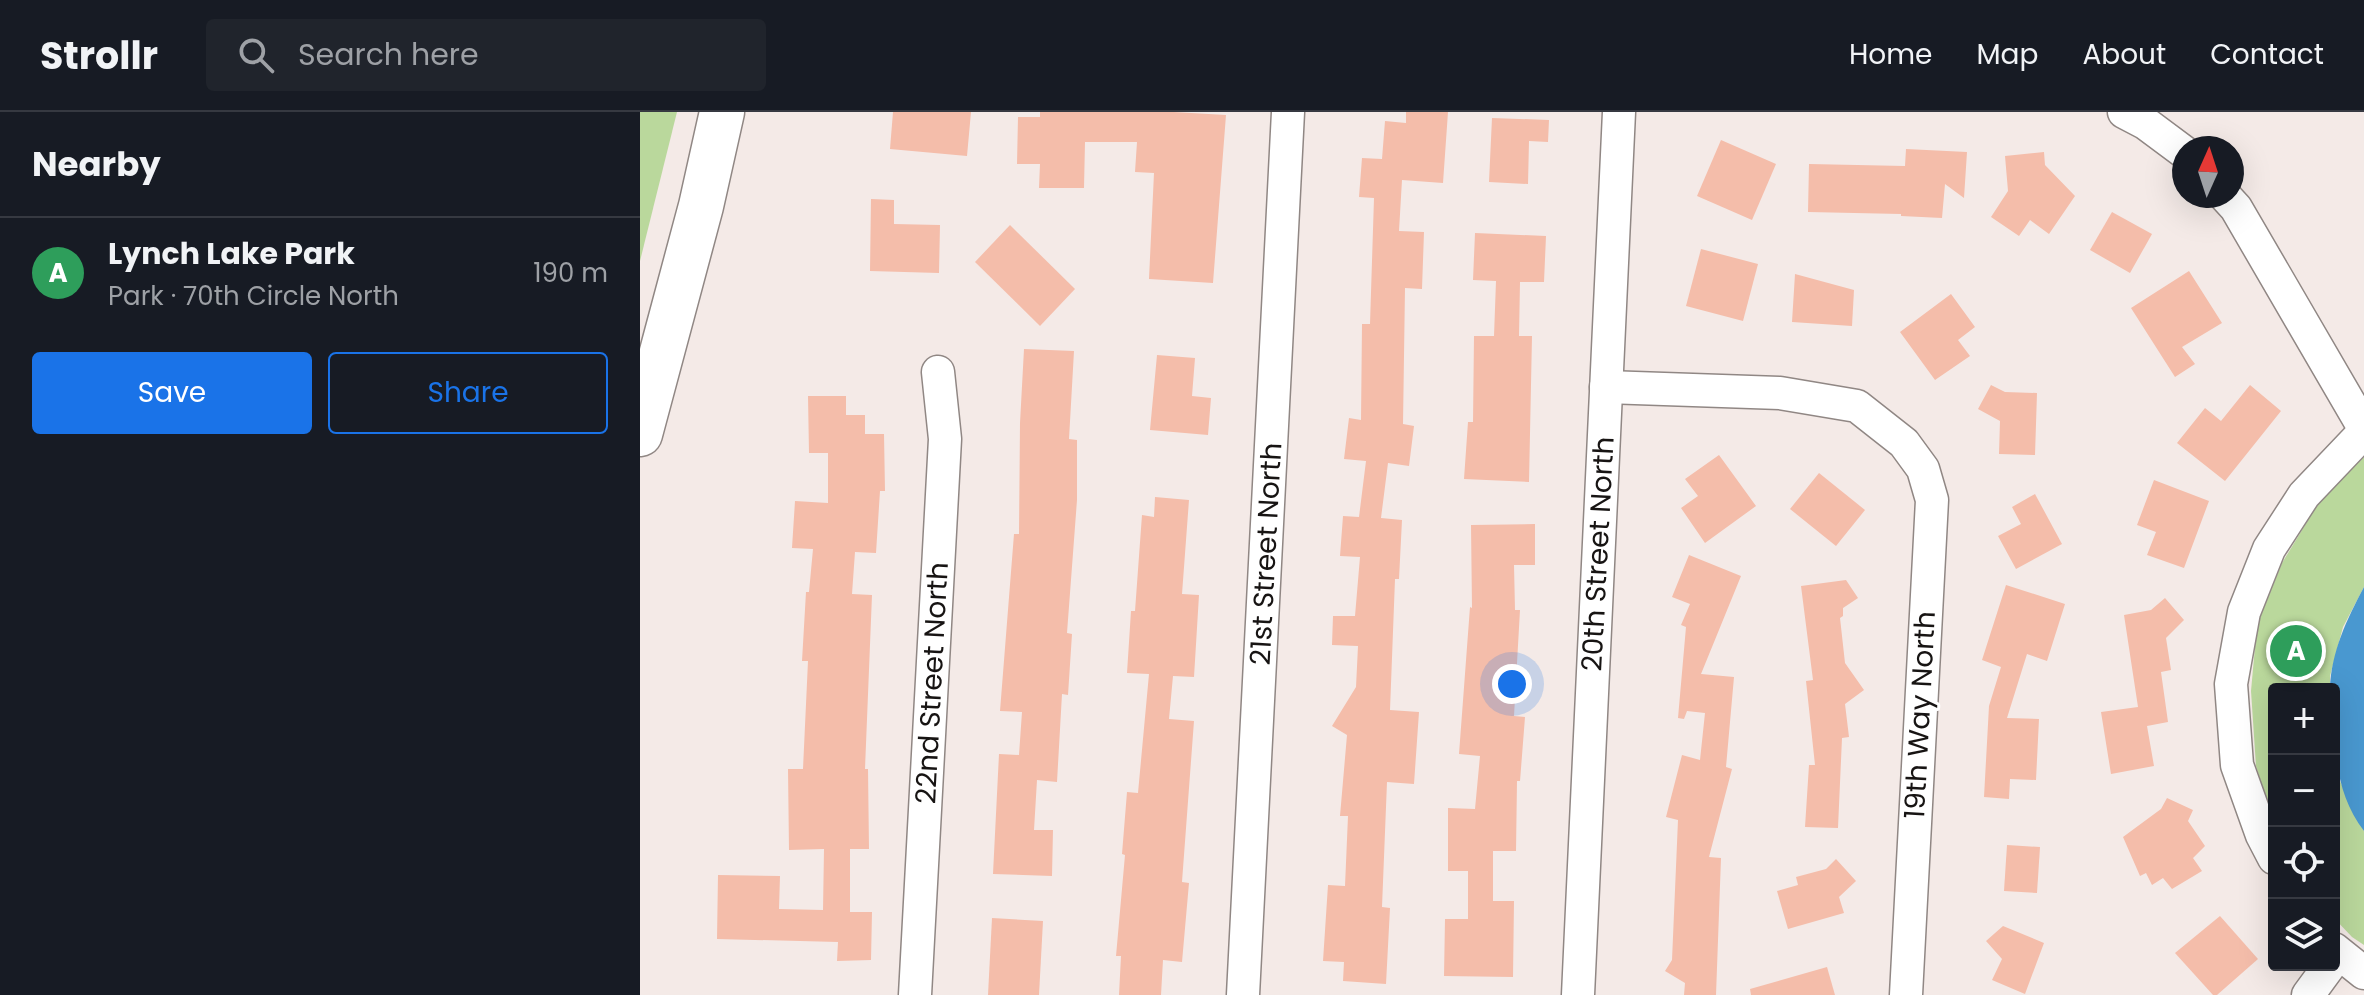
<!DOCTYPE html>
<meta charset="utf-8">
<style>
:root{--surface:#171b24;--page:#20242c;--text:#f1f3f6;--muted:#9ea1a6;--line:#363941;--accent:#1a73e8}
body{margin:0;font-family:Poppins,sans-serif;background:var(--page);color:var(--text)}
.controls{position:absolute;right:24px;bottom:24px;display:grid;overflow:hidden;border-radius:8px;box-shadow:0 8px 32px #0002}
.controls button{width:72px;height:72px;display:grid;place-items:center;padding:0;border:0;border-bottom:2px solid var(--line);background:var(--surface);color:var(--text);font:40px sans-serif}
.compass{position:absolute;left:1532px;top:24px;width:72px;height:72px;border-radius:50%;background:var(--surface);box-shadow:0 8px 32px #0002;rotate:3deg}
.you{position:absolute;left:872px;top:572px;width:28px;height:28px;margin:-20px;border:6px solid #fff;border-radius:50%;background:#1a73e8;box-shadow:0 0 0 12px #1a73e833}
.badge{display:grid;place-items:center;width:52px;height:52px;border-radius:50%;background:var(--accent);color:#fff;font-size:26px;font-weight:700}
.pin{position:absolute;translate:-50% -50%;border:4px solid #fff;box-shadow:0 2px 8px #0006}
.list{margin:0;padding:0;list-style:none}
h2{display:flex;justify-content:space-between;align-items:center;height:104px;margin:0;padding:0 32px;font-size:34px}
h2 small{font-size:26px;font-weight:400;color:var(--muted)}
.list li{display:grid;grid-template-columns:52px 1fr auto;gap:24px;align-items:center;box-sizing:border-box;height:112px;padding:0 32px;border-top:2px solid var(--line)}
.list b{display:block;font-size:30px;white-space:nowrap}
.list p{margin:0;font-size:26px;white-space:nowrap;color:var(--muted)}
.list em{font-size:26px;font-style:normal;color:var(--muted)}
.actions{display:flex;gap:16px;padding:24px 32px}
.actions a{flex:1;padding:18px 0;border:2px solid var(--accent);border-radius:8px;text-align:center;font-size:28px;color:var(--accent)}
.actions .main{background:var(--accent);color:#fff}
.icon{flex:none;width:44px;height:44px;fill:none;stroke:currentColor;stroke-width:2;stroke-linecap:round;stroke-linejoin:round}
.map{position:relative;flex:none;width:1724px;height:883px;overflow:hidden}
header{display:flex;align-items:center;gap:48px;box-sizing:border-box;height:112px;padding:0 40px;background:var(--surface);border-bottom:2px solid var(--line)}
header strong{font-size:38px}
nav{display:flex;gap:44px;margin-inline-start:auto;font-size:28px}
.search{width:560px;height:72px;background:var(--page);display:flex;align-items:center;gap:20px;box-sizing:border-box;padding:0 28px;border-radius:8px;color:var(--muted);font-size:30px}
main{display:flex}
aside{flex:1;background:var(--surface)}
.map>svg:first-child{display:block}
</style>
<header>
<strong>Strollr</strong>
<div class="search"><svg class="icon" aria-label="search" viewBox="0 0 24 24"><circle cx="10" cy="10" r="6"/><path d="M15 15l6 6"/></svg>Search here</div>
<nav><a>Home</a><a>Map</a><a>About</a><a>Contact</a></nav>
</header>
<main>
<aside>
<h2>Nearby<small></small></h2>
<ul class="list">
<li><span class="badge" style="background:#2e9e5b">A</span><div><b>Lynch Lake Park</b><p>Park · 70th Circle North</p></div><em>190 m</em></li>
</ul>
<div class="actions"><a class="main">Save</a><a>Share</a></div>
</aside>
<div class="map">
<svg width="1724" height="883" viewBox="0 0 1724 883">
<rect width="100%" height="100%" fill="#f4eae7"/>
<!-- green -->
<g fill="#bad89c">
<polygon points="0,0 37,0 0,149"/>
<polygon points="1724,345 1724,475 1703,515 1690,564 1690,577 1634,577 1634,711 1616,654 1611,579 1617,513 1642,451 1682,385"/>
<polygon points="1694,644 1698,665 1724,719 1724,833 1712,825 1694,806"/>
</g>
<!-- water -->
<path fill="#4998d0" d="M1724,475v244c-32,-42 -30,-92 -30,-142h-4c1,-37 17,-70 34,-102z"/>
<!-- building -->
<g fill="#f4bdaa">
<polygon points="253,0 331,0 327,44 250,37"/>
<polygon points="400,0 534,0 586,3 573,171 509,167 514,61 495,60 497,30 445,30 444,76 399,76 400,52 377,52 378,5 400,5"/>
<polygon points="766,0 808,0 803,71 762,68 759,119 784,120 782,177 765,176 763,312 774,314 769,354 748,351 741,406 762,408 759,467 755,467 750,598 779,600 774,672 747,670 742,795 750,796 746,872 703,869 704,850 683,849 688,773 705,774 708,704 700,704 707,623 692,614 716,575 718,534 692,533 693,504 715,504 720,445 700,444 703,404 719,405 726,349 704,347 709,306 721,308 722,212 730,212 734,86 719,85 722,46 742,47 745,9 766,11"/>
<polygon points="852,6 909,8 908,30 889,29 888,72 849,70"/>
<polygon points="1081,28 1136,52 1112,108 1057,84"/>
<polygon points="1266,37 1327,40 1324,86 1305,72 1302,106 1261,104 1261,102 1168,100 1169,52 1265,54"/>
<polygon points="1404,40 1405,53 1435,84 1409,122 1390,108 1379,124 1351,105 1368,79 1365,44"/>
<polygon points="231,87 254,88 254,112 300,113 299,161 230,159"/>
<polygon points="1472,100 1512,122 1490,161 1450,138"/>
<polygon points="370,113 435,177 400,214 335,150"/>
<polygon points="835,121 906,124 904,170 880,170 879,224 892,224 889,370 824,367 828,310 833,310 834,224 854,224 856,169 833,168"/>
<polygon points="1061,137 1118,152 1103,209 1046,194"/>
<polygon points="1549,159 1582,211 1542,235 1555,252 1535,265 1491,196"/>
<polygon points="1155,162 1214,178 1212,214 1152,210"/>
<polygon points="1311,182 1335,215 1318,228 1330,244 1295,268 1260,220"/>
<polygon points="384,237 434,239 429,327 437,328 437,388 427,521 432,522 428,583 422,582 417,670 397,668 394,718 413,718 412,764 353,762 359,642 379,643 382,600 360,599 374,422 379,422 380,311"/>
<polygon points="517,243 555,246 552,284 571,286 568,323 510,318"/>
<polygon points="1351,273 1365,280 1397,281 1395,343 1359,342 1360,309 1338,297"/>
<polygon points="1610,273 1641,299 1585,369 1537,331 1565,296 1581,309"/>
<polygon points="168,284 206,284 206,303 225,303 225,322 244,322 245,379 240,379 236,441 215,440 212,482 232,483 225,657 228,657 229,737 210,737 210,800 232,800 231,848 197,849 198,830 77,827 78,763 140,764 139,797 183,798 184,737 149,738 148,657 163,657 168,549 162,549 166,480 169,480 173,437 152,436 155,389 188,391 188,341 169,341"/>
<polygon points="1079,343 1116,394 1065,431 1041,396 1058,384 1045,367"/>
<polygon points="1179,361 1225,398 1196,434 1150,397"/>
<polygon points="1514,368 1569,389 1544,456 1507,443 1516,420 1497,413"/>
<polygon points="1395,382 1422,432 1376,457 1358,424 1381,412 1372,395"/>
<polygon points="515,385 549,388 542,482 559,483 554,565 533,564 529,607 554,609 542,770 549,771 542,850 523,848 521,883 479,883 481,844 476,844 485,743 482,742 487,680 498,681 509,562 487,561 491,499 495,499 502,403 514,405"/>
<polygon points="895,412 895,453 874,453 875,498 880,498 874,604 885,605 880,669 877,669 876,739 853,739 853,789 874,789 873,865 804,864 805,807 828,807 828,759 808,759 808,696 835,697 840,644 819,642 830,495 832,496 831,413"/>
<polygon points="1049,443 1101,464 1061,562 1094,565 1086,655 1092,657 1069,745 1081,746 1076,883 1044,883 1045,871 1025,859 1032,848 1038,708 1026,705 1042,643 1060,648 1065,601 1047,599 1044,607 1038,606 1046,515 1041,513 1050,492 1032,485"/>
<polygon points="1206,468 1218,486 1203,496 1203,504 1200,506 1205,551 1224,578 1205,592 1209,625 1202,626 1198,716 1165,715 1169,653 1175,653 1166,569 1173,568 1161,474"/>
<polygon points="1366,473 1425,492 1407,549 1387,542 1367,606 1399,607 1396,668 1370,667 1369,687 1344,685 1349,594 1361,555 1342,548"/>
<polygon points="1525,486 1544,508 1526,526 1531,558 1521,560 1528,610 1507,614 1514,654 1471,662 1461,600 1498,595 1484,503 1511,498"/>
<polygon points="1527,686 1553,698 1548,709 1565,734 1553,746 1562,759 1532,777 1523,766 1512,773 1506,761 1500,764 1483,725 1521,697"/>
<polygon points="1367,733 1400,735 1397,781 1364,779"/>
<polygon points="1196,747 1216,769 1199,785 1204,801 1148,817 1137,779 1158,773 1156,765 1186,757"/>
<polygon points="1580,804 1618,847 1577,883 1573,883 1535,841"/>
<polygon points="352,806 403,809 399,883 348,883"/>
<polygon points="1363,814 1404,831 1385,882 1352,868 1362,847 1346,829"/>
<polygon points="1187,855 1195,883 1111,883 1110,877"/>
</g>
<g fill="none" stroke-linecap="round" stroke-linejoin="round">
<!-- minor casing -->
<g stroke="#908784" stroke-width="35">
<g id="minor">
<polyline points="1484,0 1505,11 1544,40"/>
<polyline points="1585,84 1596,96 1724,316"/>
<polyline points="966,275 1140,281 1217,294 1264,331 1283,357 1292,388 1266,883"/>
<polyline points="1634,746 1622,723 1597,653 1591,572 1604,500 1629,437 1664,383 1724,320"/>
<polyline points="1694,837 1724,861"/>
<polyline points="275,883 305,327 298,260"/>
<polyline points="603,883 648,0"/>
<polyline points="938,883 979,0"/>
<polyline points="1668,883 1690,853"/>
</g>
</g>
<!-- highway casing -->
<g stroke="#908784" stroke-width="47">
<polyline id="highway" points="0,322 61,94 82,0"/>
</g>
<!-- minor -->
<use href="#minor" stroke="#fff" stroke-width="32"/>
<!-- highway -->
<use href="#highway" stroke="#fff" stroke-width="44"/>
</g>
<g text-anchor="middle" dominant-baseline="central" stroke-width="6" stroke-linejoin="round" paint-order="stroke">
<!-- street labels -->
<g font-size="28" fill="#171413" stroke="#fff">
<text transform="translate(626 442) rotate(-87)">21st Street North</text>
<text transform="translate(958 442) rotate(-87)">20th Street North</text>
<text transform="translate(292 571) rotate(-87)">22nd Street North</text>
<text transform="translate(1280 603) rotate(-87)">19th Way North</text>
</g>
</g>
</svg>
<div class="controls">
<button>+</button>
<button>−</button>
<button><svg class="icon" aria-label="locate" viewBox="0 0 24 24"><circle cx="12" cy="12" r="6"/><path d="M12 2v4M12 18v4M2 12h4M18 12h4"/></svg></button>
<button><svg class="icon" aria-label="layers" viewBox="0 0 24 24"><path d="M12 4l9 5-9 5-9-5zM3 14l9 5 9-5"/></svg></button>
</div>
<svg class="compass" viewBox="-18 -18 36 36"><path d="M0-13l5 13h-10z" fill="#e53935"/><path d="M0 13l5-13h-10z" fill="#9ea1a6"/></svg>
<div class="you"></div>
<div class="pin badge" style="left:1656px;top:539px;background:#2e9e5b">A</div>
</div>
</main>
